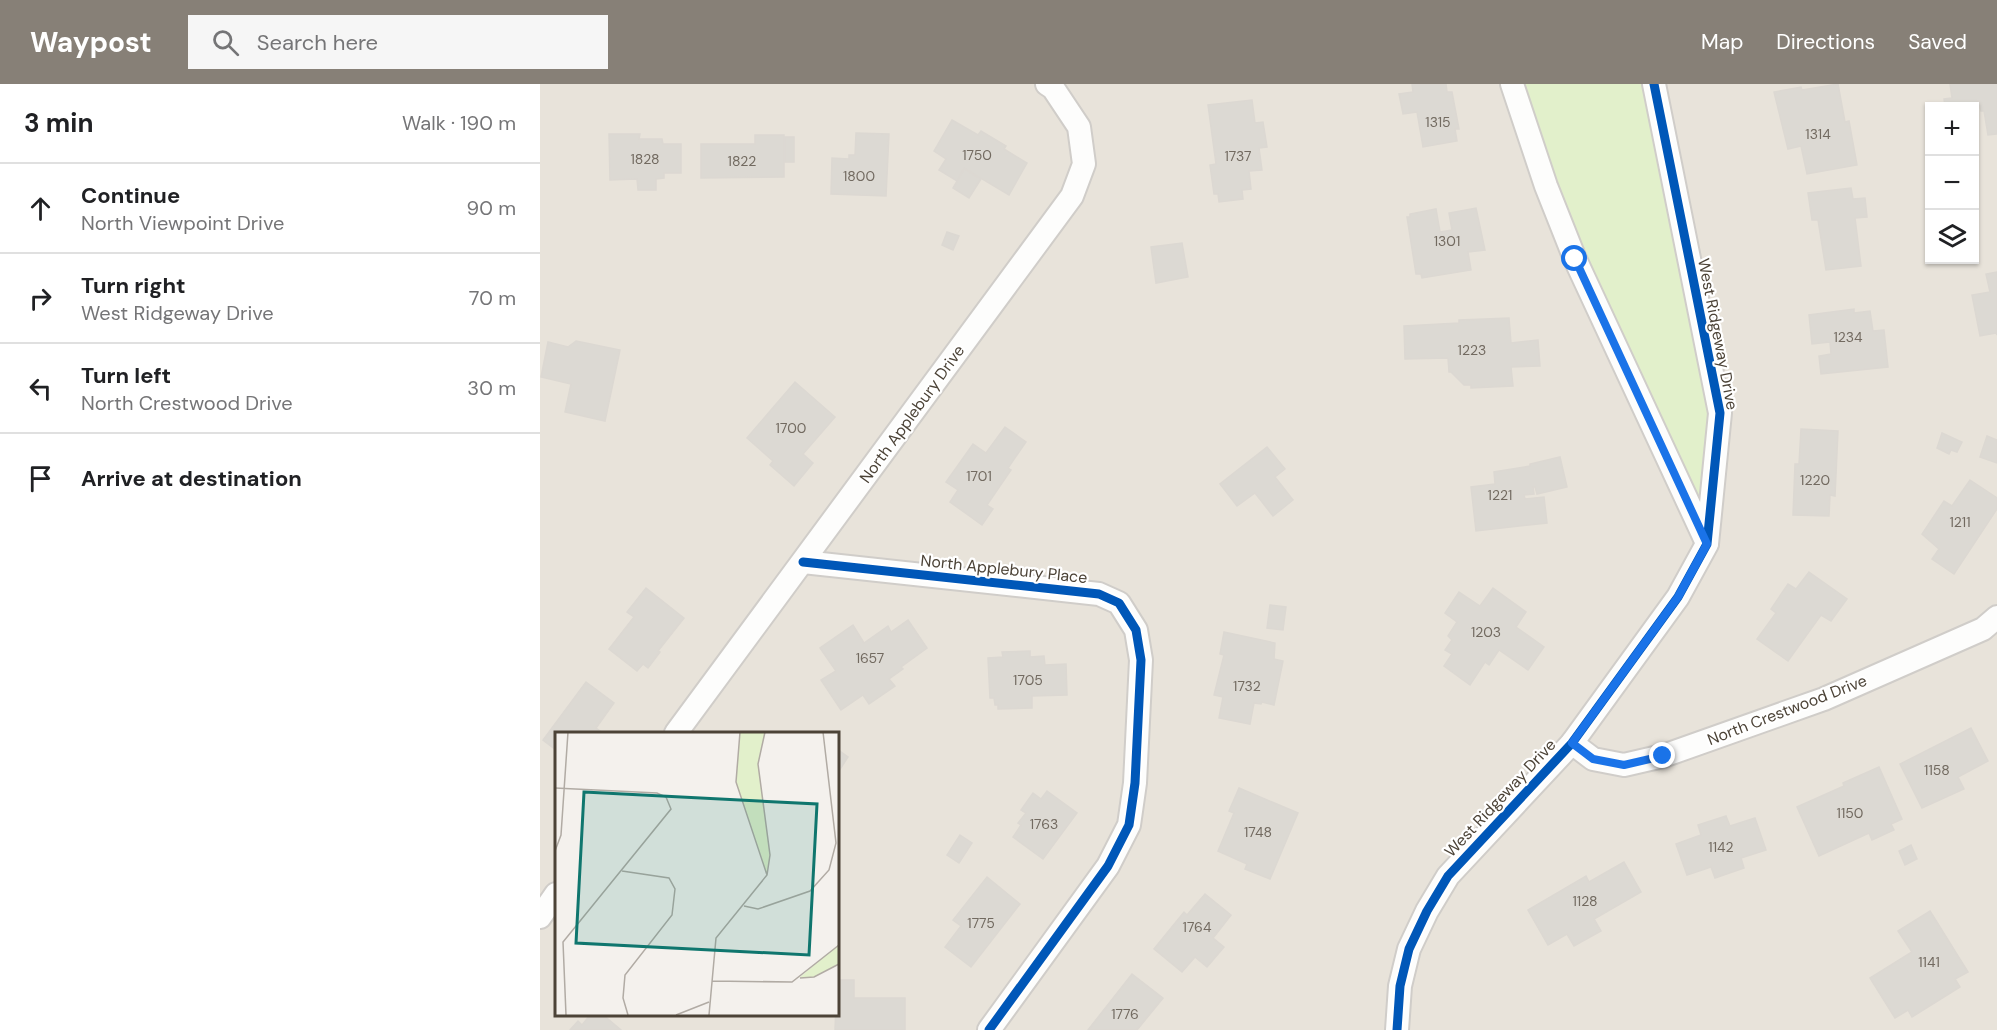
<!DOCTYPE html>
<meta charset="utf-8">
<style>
:root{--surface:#fff;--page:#f6f6f6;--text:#202124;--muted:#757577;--line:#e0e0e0;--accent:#878077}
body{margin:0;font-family:"DM Sans",sans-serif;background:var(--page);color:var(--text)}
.controls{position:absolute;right:18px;top:18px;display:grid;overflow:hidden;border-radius:0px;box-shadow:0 2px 4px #0004}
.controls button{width:54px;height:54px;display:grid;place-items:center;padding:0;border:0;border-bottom:2px solid var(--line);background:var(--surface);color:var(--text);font:30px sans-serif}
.stop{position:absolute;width:18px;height:18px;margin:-14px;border:4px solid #1a73e8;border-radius:50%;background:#fff}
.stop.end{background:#1a73e8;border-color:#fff;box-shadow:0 2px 6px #0008}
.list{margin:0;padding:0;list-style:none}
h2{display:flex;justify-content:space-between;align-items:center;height:78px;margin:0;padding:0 24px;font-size:26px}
h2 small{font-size:20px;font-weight:400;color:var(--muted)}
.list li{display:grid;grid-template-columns:39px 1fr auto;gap:18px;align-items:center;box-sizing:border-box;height:90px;padding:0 24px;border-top:2px solid var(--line)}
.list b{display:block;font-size:22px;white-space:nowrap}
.list p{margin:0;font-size:20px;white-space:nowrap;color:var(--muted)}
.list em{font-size:20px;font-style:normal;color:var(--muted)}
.icon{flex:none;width:33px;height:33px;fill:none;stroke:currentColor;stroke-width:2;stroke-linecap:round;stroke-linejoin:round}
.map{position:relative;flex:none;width:1457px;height:946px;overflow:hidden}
header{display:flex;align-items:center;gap:36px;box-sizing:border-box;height:84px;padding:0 30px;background:var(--accent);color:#fff}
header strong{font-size:28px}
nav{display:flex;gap:33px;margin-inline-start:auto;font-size:21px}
.search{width:420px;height:54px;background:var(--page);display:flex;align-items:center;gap:15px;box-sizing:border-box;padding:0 21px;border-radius:0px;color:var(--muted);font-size:22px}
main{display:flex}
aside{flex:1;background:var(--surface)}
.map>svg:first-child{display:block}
</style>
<header>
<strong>Waypost</strong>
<div class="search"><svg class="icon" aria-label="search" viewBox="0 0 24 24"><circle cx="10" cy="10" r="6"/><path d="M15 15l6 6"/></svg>Search here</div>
<nav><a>Map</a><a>Directions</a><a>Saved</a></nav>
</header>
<main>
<aside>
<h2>3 min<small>Walk · 190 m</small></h2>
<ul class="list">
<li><svg class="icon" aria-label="ahead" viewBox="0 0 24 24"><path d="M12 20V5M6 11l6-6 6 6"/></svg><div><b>Continue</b><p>North Viewpoint Drive</p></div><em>90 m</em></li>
<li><svg class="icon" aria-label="right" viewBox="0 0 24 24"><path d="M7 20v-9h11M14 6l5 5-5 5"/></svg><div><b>Turn right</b><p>West Ridgeway Drive</p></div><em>70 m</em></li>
<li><svg class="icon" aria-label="left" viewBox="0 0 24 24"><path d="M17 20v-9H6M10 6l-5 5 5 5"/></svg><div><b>Turn left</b><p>North Crestwood Drive</p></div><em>30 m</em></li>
<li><svg class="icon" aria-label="arrive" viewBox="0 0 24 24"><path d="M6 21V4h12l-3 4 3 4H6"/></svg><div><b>Arrive at destination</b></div></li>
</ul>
</aside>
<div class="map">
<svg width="1457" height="946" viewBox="0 0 1457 946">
<rect width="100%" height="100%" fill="#f4f1ed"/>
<!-- residential -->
<path fill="#e8e3da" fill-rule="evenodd" d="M0,0h1457v946h-1457zM1390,22h44v154h-44zM16,649h281v281h-281z"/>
<!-- green -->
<polygon fill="#e2f0cb" points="972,0 1114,0 1180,329 1167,460"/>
<!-- building -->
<g fill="#dcd9d3" stroke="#dcd8d2" stroke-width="1.5">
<polygon points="872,0 906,0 907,8 912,8 919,45 915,45 917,57 883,63 877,28 863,30 859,10 873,8"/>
<polygon points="1298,0 1305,38 1309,37 1317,81 1267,90 1261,62 1248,65 1234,8 1261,3 1262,6"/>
<polygon points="1410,0 1457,0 1457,50 1448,51 1444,27 1441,27 1439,17 1437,17 1438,21 1432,22 1405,22 1404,15 1412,14"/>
<polygon points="712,16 715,39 723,38 727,63 719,64 722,86 709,87 711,105 702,106 703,115 679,118 678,110 674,110 670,81 676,80 668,21"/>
<polygon points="412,36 438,51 441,47 466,62 464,65 487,79 469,111 424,84 417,97 399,86 406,75 394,67"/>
<polygon points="316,49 349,50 346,112 291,110 292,74 309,75 309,71 315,71"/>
<polygon points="69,50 100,50 99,55 122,55 123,60 141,60 141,89 124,89 124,94 116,95 116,106 98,106 97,95 70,96"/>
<polygon points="215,51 244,51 244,93 161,94 161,60 215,60"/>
<rect x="245" y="53" width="9" height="25"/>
<polygon points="424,85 441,95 429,114 413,104"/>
<polygon points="1311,104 1313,115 1325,114 1327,133 1315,134 1321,182 1286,186 1278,136 1272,136 1268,109"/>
<polygon points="936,124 945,166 928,168 931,186 882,194 881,190 876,190 867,133 870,133 870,130 896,125 900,148 912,146 909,129"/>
<polygon points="407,148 419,152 413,166 402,161"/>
<polygon points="642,159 648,193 616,199 611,163"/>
<polygon points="1457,188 1457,251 1456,249 1440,252 1432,211 1450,208 1446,190"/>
<polygon points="1314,225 1314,229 1330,227 1333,247 1344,246 1348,283 1281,290 1279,272 1291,270 1290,258 1272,260 1269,231"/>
<polygon points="969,234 971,259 998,256 1000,282 971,283 973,302 931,304 931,301 924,301 911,288 909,288 908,274 865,275 864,242 919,239 919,236"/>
<polygon points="36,257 80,266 65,337 25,328 31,300 1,293 8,258 28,263"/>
<polygon points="255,298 295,333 263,370 273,379 254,402 230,381 233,377 207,354"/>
<polygon points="465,343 486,358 468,384 471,386 447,421 453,425 442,441 410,418 418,406 406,398 433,360 446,369"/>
<polygon points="1261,345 1298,347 1295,412 1290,411 1289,432 1253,431 1255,380 1259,380"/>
<polygon points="1402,349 1422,358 1417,368 1411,366 1409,370 1397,364"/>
<polygon points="1447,352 1457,356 1457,379 1440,373"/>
<polygon points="727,363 745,385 735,393 753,416 733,432 715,409 697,422 680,400"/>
<polygon points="1020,373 1027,403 997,410 995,403 993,403 994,410 984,411 985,415 1004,413 1007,439 936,447 931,403 955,400 954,388 990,382 990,380"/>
<polygon points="1430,396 1457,414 1457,425 1414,490 1392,475 1399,465 1382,450 1404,417 1412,422"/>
<polygon points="1269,488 1307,515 1291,537 1281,531 1248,577 1217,555 1236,529 1231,525 1248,500 1256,505"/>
<polygon points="106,504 144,534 118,567 120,568 108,584 103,580 97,587 69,565 94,533 87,528"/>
<polygon points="953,504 986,528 976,543 1004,563 988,586 959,566 949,581 945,578 930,601 904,582 912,570 905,566 912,556 908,552 917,538 905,529 919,508 940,522"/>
<polygon points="730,521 746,523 743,546 727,544"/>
<polygon points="368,536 387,564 361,583 363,585 349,595 355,602 329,620 323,611 301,626 281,596 296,587 280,564 313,541 324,559 348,542 351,548"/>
<polygon points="684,548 735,559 734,575 743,577 734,621 722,618 721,620 714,619 710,640 679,634 683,613 674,611 684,571 680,570"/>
<polygon points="490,567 490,573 504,572 505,581 526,580 527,611 492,612 492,624 458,625 458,621 455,621 454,614 450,614 448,574 463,573 462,568"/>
<polygon points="46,598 74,619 56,644 63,649 16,649 16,666 3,656"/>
<polygon points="1431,644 1448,677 1418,693 1424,705 1382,724 1360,680"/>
<polygon points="297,665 308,673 297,690"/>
<polygon points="1339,683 1362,735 1351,740 1354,746 1332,756 1329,749 1279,772 1257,723 1304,702 1303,699"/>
<polygon points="699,704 758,729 730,795 705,785 707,780 678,767 694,729 689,727"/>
<polygon points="507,707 537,729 503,775 473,753 481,741 478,739 486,729 481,726 493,709 501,715"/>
<polygon points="1186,732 1190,742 1215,734 1226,766 1201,774 1204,784 1175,794 1171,783 1147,791 1136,760 1161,751 1158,741"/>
<polygon points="420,751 432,759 419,779 407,771"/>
<polygon points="1371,761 1377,775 1365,781 1359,767"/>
<polygon points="1084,778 1101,808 1054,835 1061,847 1034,862 1027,850 1008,861 988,826 1046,792 1049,798"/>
<polygon points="447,793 480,820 431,883 405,863 421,842 413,836"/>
<polygon points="665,810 691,831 673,854 684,863 667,883 655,873 642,888 614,865 644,828 647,831"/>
<polygon points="1390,827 1428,888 1415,895 1420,903 1372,933 1368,926 1355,934 1330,894 1372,868 1358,847"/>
<polygon points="592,890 623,914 597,946 548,946"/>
<polygon points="297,896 314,896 314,914 365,914 365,946 295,946"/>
<polygon points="51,930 62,930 81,946 30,946 38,937 42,941"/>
</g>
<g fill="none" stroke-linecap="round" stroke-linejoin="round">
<!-- minor casing -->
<g stroke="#d0cdc9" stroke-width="26">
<g id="minor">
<polyline points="972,0 1006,102 1035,175 1167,459"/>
<polyline points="263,478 559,510 579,519 596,546 601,576 595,699 589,741 568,782 449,946"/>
<polyline points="136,649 532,112 544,80 539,43 513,4 507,0"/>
<polyline points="1032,659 1053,675 1084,681 1123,672 1284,615 1443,545 1457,533"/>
<polyline points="0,833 16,810"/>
<polyline points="857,946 860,902 869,865 887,827 908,792 1032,659 1138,513 1167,460 1180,329 1114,0"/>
</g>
</g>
<!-- minor -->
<use href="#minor" stroke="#fdfdfc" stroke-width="22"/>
<!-- cycleway casing -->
<g stroke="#fff" stroke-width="13">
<g id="cycleway">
<polyline points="263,478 559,510 579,519 596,546 601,576 595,699 589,741 568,782 449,946"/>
<polyline points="857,946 860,902 869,865 887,827 908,792 1032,659 1138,513 1167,460 1180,329 1114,0"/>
</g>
</g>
<!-- cycleway -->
<use href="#cycleway" stroke="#0057b8" stroke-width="9"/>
</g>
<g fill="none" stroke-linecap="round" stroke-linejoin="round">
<!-- route -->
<polyline stroke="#1a73e8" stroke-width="8" points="1035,175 1167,460 1138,513 1032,659 1053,675 1084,681 1123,672"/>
</g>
<g text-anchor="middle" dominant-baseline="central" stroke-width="4.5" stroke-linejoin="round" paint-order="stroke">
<!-- number labels -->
<g font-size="14" fill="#726a60">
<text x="898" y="38">1315</text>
<text x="1278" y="50">1314</text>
<text x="437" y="71">1750</text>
<text x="698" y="72">1737</text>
<text x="105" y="75">1828</text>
<text x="202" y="77">1822</text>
<text x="319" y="92">1800</text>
<text x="907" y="157">1301</text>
<text x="1308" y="253">1234</text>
<text x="932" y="266">1223</text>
<text x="251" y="344">1700</text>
<text x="439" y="392">1701</text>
<text x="1275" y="396">1220</text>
<text x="960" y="411">1221</text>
<text x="1420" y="438">1211</text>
<text x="946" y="548">1203</text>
<text x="330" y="574">1657</text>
<text x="488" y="596">1705</text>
<text x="707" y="602">1732</text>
<text x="1397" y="686">1158</text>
<text x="1310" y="729">1150</text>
<text x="504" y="740">1763</text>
<text x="718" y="748">1748</text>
<text x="1181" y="763">1142</text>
<text x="1045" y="817">1128</text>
<text x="441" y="839">1775</text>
<text x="657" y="843">1764</text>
<text x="1389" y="878">1141</text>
<text x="585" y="930">1776</text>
</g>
<!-- street labels -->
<g font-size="16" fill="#4c4337" stroke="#fff">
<text transform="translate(1178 250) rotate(79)">West Ridgeway Drive</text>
<text transform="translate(372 330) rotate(-54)">North Applebury Drive</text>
<text transform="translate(464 485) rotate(6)">North Applebury Place</text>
<text transform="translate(1247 626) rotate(-21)">North Crestwood Drive</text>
<text transform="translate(960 714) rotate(-47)">West Ridgeway Drive</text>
</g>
</g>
<!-- overview -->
<g transform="translate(15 648)">
<rect width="284" height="284" fill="#f4f1ed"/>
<path d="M185,0h25l-7,32 12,91 -3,20 -31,-93zM283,213v19l-24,13 -15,1z" fill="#e2f0cb"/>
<path fill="none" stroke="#b1aba4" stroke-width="1.5" d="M39,0h88M185,0l-4,50 31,93M0,56l102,5 9,4 5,12 -108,133 3,73M0,119l6,-16 7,-103M67,139l47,7 6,11 -3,26 -47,60 -2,23 5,17M189,174l14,3 52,-18 19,-21 7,-27 -13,-111M245,246l14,-1 25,-13M157,249l80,1 47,-37M121,283l33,-13M154,283l7,-77 51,-63 3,-20 -12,-91 7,-32"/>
<path fill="#0f766e" fill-opacity="0.15" stroke="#0f766e" stroke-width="3" d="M29,60l233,12 -8,151 -233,-12z"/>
<rect width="284" height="284" fill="none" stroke="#4c4337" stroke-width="3"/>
</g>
</svg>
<div class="controls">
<button>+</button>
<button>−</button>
<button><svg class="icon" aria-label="layers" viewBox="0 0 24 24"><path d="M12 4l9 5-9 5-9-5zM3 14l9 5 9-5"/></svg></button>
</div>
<div class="stop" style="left:1035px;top:175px"></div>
<div class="stop end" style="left:1123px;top:672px"></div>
</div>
</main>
